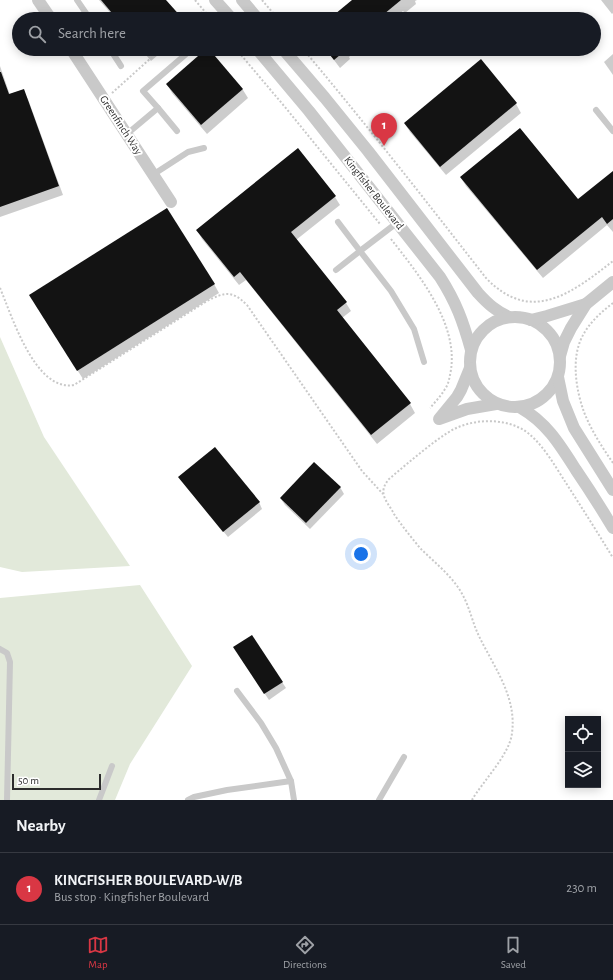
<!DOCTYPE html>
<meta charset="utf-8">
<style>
:root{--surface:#171b24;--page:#242831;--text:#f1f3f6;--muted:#9ea1a6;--line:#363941;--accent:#d93744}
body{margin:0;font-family:"Alegreya Sans",sans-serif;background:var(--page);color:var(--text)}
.controls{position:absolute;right:12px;bottom:12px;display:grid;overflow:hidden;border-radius:0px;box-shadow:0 2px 10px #0003}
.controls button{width:36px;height:36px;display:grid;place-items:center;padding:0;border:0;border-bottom:1px solid var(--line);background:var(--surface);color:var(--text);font:20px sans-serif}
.scale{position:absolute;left:12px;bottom:10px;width:89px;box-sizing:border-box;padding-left:4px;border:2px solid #2c2c2c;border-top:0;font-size:11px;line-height:14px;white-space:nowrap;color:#2c2c2c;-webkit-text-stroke:3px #fff;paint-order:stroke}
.you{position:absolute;left:361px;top:554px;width:14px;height:14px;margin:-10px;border:3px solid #fff;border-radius:50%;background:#1a73e8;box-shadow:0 0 0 6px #1a73e833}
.badge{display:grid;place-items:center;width:26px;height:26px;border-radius:50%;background:var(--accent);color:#fff;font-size:13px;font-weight:700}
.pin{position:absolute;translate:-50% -33px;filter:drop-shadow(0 1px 2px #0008)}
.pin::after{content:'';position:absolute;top:21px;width:14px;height:12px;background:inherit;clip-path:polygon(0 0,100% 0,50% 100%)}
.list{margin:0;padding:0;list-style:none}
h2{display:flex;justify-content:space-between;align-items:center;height:52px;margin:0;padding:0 16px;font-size:17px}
h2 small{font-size:13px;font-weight:400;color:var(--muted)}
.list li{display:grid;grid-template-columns:26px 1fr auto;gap:12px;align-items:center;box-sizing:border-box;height:72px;padding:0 16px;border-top:1px solid var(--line)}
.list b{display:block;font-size:15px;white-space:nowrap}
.list p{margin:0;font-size:13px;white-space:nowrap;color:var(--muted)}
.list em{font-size:13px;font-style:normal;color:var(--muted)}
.icon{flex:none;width:22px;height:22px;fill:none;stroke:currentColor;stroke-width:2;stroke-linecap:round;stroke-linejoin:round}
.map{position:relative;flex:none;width:613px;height:800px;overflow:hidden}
.search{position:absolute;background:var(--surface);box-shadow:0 2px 10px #0003;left:12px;right:12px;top:12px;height:44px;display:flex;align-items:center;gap:10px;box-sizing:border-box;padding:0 14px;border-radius:22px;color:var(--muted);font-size:15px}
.sheet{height:124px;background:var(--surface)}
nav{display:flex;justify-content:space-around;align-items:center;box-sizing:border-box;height:56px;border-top:1px solid var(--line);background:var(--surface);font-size:11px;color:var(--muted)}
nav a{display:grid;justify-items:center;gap:2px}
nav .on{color:var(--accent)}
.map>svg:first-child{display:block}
</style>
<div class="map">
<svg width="613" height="800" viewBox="0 0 613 800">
<rect width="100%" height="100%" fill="#fff"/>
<!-- green -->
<g fill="#e2e9da">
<polygon points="0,337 44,437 130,566 22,572 0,567"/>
<polygon points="140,585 192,666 130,764 115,800 0,800 0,598"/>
</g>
<!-- shadow -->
<g fill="#0003">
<polygon points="99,0 165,0 181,19 116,19"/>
<polygon points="353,0 417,0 415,1 416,4 405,13 403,11 393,19 330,19"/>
<polygon points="601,0 613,0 613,13 612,14"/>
<polygon points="141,49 165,49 151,61"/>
<polygon points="207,49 243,90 248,98 207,134 172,93 167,84"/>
<polygon points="326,49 358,49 349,57 350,59 340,68 331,56"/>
<polygon points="613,54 613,75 604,62"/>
<polygon points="481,61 516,104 521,113 446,175 410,132 405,124"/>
<polygon points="0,66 10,95 23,90 28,99 63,195 0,217"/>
<polygon points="298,150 335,197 340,205 296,240 346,303 351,311 342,318 410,404 415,413 377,444 246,280 239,285 202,239 197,230"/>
<polygon points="613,173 613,232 607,225 543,278 466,186 461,178 578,200"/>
<polygon points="214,284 219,293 83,379 35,304"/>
<polygon points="183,483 259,502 262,509 228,537"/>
<polygon points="340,487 344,494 310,529 285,505 281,499"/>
<polygon points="238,654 282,682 286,688 269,700"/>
</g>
<!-- building -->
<g fill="#131313">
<polygon points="101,0 166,0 183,19 117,19"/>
<polygon points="352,0 401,0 378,19 329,19"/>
<polygon points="206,49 209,49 243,89 201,125 166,84"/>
<polygon points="325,49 347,49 334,60"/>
<polygon points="481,59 517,103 440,167 404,123"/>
<polygon points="0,72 1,72 9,94 24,89 59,186 0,207"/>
<polygon points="520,128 578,199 613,171 613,219 607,224 602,217 537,270 460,177"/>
<polygon points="298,148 336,196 291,232 347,302 337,310 411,403 371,435 240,272 234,277 196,230"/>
<polygon points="167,208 215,284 77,371 29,295"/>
<polygon points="215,447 260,502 223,532 178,477"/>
<polygon points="314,462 341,487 306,523 280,498"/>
<polygon points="252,635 283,682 264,694 233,647"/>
</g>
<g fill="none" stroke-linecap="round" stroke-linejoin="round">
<!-- path -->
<g stroke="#c9c9c9" stroke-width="2" stroke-dasharray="2 2" stroke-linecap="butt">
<polyline points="195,0 211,19"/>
<polyline points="262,0 278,19"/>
<polyline points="195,19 204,11"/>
<polyline points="236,49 285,107 380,224"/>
<path d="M303,49c63,75 123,152 183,229 45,47 86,15 127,-17"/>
<polyline points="112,93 161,49"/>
<path d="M391,239c28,36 70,87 59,136 -1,5 -2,10 -5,14 -4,7 -10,13 -15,19"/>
<path d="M0,288c12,28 35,104 74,97l133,-84c18,-9 25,-11 40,4l115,166 21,23"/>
<path d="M613,303c-12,9 -24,20 -31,34 -11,22 -6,53 2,75 7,18 18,35 29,51"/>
<path d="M472,800c11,-19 38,-46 40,-67 5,-37 -19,-67 -34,-99 -6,-13 -9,-29 -17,-42 -10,-17 -27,-30 -41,-44 -9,-11 -18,-22 -26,-34 -3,-6 -8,-12 -10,-18 -2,-7 1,-12 5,-17 13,-11 26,-22 40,-33 8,-6 16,-12 25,-17 21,-10 47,-11 68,0 18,10 33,37 44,54 16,25 32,50 47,75"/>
</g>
<!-- service -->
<g stroke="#c9c9c9" stroke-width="6">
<polyline points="77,0 90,19"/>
<polyline points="110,49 121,66"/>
<polyline points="158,108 177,131"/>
<polyline points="596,110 613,131"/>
<polyline points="127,134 158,108 143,91 192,49"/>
<polyline points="154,174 188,152 204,148"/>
<polyline points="398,222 360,251 391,291 414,329 424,362"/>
<polyline points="336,270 360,251 338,222"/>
<polyline points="0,649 7,653 10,662 7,800"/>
<polyline points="237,691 261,723 276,748 291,781 294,800"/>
<polyline points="99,800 112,766"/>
<polyline points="188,800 194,797 227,790 291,781"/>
<polyline points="379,800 404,757"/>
</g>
<!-- minor -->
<g stroke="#c9c9c9" stroke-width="12">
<polyline points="38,0 51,19"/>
<polyline points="215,0 232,19"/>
<polyline points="242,0 258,19"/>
<polyline points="71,49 171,202"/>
<path d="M257,49l52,62 131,166c16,25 23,44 31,73"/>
<path d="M283,49l42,49 43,53 110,142c11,12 17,17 31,24"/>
<circle cx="515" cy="362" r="45"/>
<polyline points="531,320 547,316 586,304"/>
<polyline points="560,356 564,342 571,328 586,304 613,282"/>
<polyline points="470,368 461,390 457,397 439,419 467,409 496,404"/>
<polyline points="558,377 563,401 574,428 613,490"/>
<path d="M521,408c26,15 39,37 55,62 13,19 25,38 37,58"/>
</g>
</g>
<g text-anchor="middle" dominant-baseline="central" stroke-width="4" stroke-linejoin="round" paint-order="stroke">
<!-- street labels -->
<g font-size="11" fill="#2c2c2c" stroke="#fff">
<text transform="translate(121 125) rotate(57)">Greenfinch Way</text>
<text transform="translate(374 193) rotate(52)">Kingfisher Boulevard</text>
</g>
</g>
</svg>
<div class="controls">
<button><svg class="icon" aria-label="locate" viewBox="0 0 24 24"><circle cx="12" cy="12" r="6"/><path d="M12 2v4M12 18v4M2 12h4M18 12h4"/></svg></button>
<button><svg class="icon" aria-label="layers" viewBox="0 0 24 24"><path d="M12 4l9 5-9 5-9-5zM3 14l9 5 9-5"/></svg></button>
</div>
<div class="scale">50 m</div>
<div class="you"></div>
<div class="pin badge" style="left:384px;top:146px">1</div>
<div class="search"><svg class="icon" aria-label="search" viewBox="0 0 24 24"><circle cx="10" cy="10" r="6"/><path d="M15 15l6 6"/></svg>Search here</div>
</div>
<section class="sheet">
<h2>Nearby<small></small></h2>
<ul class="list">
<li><span class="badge">1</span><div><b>KINGFISHER BOULEVARD-W/B</b><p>Bus stop · Kingfisher Boulevard</p></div><em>230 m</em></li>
</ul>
</section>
<nav>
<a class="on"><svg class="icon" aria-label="map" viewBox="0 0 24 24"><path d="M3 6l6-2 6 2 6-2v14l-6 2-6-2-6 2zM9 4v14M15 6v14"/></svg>Map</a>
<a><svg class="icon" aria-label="directions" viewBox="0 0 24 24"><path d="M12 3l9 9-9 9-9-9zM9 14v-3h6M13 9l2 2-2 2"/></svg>Directions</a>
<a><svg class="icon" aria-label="saved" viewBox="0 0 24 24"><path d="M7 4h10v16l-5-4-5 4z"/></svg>Saved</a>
</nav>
